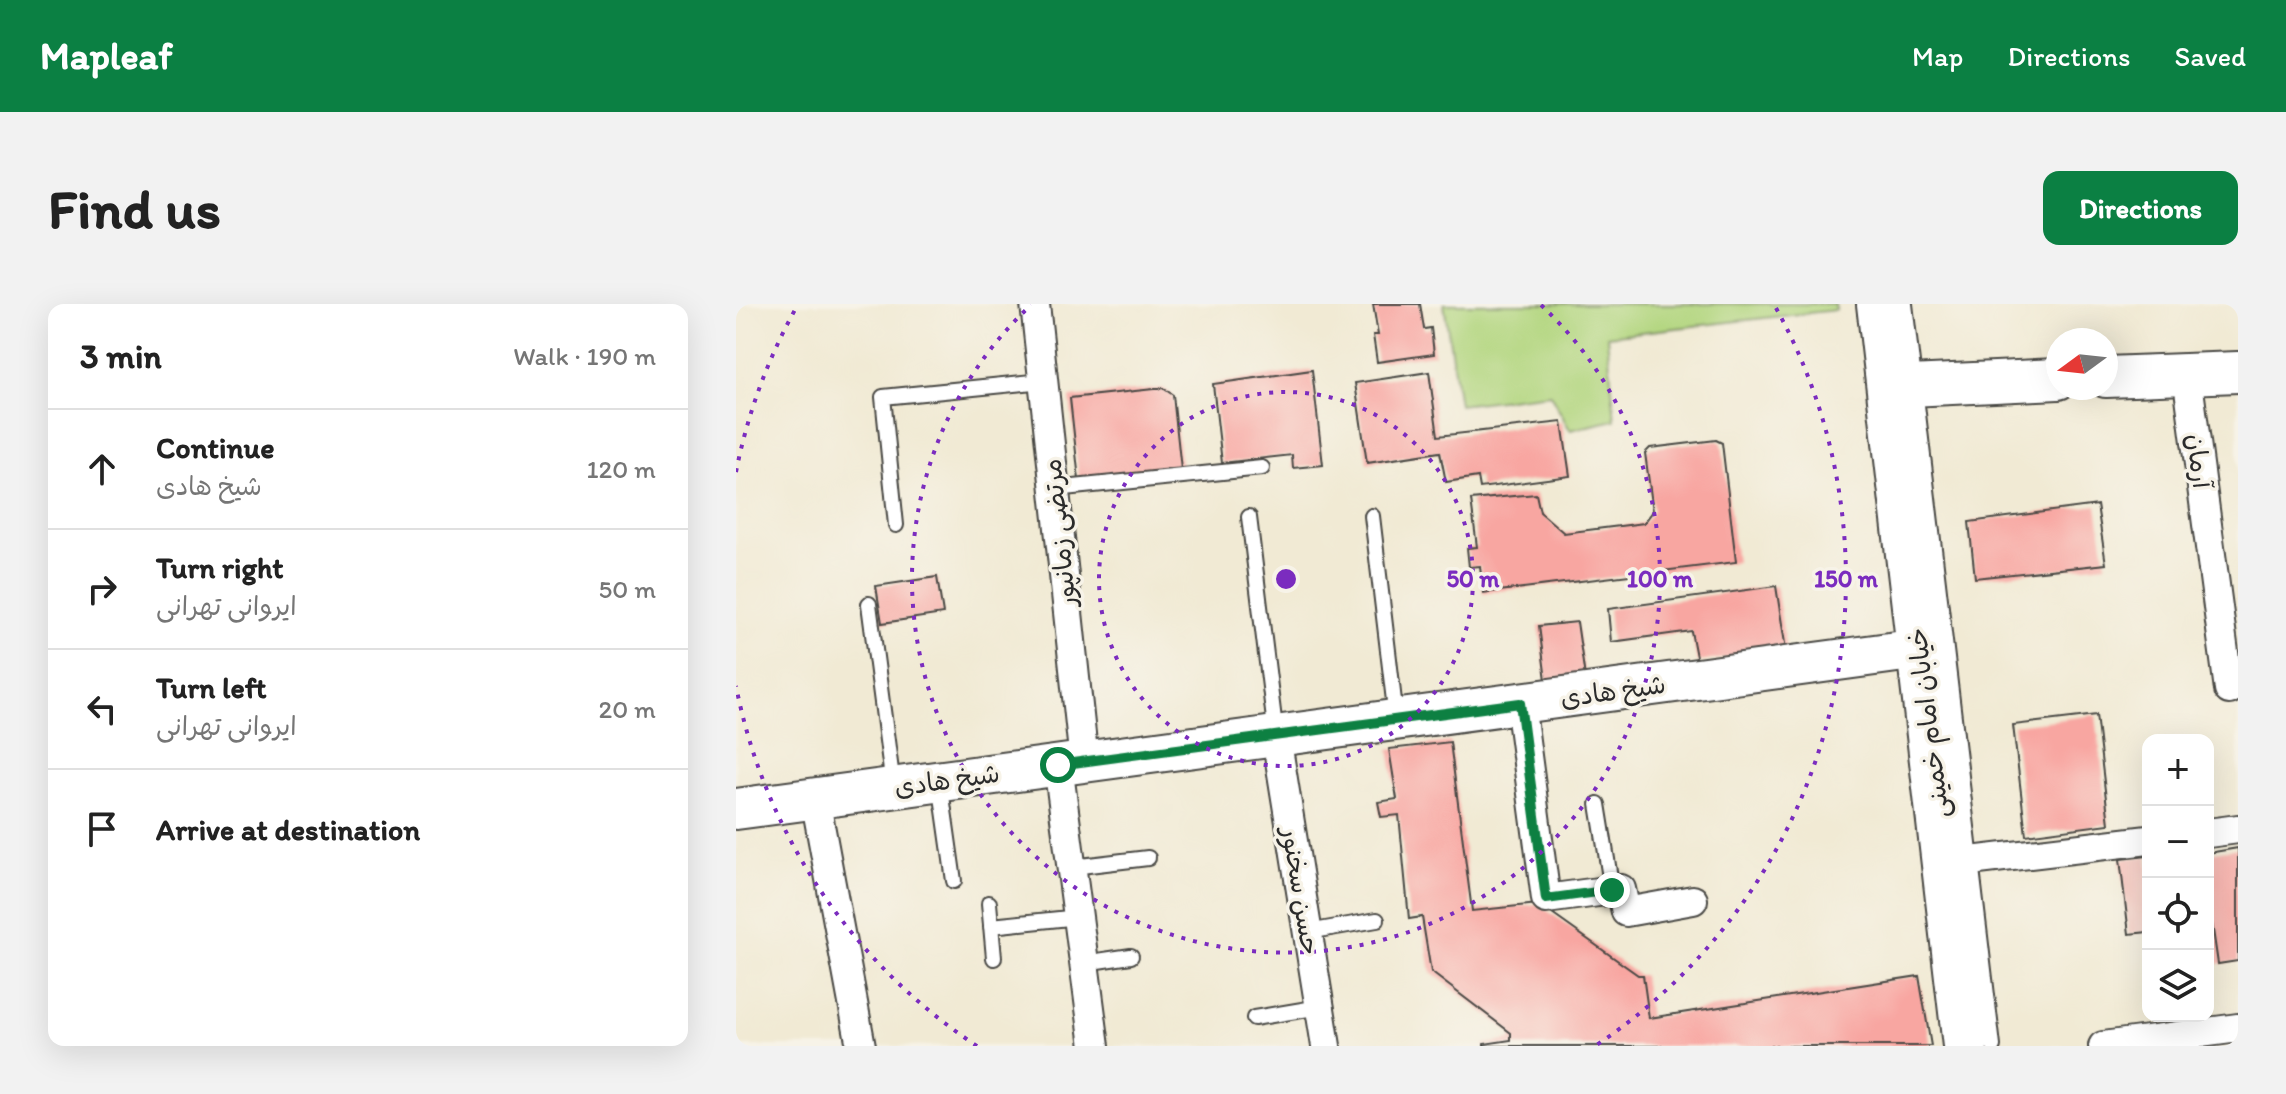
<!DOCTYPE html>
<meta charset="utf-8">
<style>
:root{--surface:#fff;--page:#f2f2f2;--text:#222;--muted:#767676;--line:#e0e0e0;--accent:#0b8043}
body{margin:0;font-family:Itim,"Playpen Sans Arabic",sans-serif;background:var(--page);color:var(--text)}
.controls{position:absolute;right:24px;bottom:24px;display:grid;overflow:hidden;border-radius:16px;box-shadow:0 8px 32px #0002}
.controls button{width:72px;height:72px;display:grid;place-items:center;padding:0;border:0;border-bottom:2px solid var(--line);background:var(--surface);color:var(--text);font:40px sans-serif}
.compass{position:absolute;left:1310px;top:24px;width:72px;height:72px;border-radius:50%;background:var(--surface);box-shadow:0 8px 32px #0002;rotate:255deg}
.stop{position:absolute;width:24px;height:24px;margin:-18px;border:6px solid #0b8043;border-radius:50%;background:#fff}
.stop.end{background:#0b8043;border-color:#fff;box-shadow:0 2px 8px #0008}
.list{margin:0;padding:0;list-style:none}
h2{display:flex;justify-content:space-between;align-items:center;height:104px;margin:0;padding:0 32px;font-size:34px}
h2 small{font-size:26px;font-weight:400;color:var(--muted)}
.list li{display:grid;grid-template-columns:52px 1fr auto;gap:24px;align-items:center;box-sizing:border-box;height:120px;padding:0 32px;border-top:2px solid var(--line)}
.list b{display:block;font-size:30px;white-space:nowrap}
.list p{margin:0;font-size:26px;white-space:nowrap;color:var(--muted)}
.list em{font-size:26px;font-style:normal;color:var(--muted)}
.icon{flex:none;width:44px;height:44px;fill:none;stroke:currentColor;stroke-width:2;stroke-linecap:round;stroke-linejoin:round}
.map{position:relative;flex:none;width:1502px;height:742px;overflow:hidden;border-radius:16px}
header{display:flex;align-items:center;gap:48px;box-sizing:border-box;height:112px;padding:0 40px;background:var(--accent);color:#fff}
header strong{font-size:38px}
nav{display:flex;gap:44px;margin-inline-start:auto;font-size:28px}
.intro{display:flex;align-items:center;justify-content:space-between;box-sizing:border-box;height:192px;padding:0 48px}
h1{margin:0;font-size:56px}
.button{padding:20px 36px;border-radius:16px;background:var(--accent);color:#fff;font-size:28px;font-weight:700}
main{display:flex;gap:48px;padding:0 48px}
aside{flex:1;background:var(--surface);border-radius:16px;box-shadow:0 8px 32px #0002}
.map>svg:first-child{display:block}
</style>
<header>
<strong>Mapleaf</strong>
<nav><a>Map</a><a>Directions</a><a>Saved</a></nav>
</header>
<div class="intro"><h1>Find us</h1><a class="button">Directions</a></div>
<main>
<aside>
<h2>3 min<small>Walk · 190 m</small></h2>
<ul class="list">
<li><svg class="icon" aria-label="ahead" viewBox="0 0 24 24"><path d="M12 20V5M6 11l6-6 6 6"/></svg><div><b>Continue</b><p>شیخ هادی</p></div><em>120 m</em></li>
<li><svg class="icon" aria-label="right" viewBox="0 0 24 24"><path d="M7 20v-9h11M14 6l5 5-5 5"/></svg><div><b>Turn right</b><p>ایروانی تهرانی</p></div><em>50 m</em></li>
<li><svg class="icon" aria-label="left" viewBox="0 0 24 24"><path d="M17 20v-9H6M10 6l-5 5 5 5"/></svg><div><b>Turn left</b><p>ایروانی تهرانی</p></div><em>20 m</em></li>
<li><svg class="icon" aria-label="arrive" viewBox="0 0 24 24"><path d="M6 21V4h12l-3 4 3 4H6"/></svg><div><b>Arrive at destination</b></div></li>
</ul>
</aside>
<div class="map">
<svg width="1502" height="742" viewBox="0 0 1502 742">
<rect width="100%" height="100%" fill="#f7f3e8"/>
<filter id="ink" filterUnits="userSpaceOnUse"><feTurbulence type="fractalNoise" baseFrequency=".0125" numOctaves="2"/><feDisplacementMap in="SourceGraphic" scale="16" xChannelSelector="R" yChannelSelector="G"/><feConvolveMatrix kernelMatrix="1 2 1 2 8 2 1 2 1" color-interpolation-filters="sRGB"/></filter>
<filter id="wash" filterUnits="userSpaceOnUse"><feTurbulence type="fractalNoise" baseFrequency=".006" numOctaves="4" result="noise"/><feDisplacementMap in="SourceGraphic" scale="32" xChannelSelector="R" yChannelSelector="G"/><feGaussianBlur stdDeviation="1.8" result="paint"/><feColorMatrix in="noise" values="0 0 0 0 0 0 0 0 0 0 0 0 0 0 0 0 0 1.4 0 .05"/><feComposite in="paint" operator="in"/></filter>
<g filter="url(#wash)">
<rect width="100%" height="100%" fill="#f1ead4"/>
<!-- green -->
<polygon fill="#b2d67f" stroke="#6e8055" stroke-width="2" points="708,0 1099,0 1100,6 871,32 879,116 834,126 814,90 723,101"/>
<g id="blocks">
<!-- building -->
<g fill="#f8a6a1">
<polygon points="637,0 684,0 688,25 695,24 698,50 641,58 637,31 642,31"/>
<polygon points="576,66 587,161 557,164 556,151 486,159 477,80"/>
<polygon points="693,68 702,132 826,118 834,172 744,184 742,173 710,178 704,148 631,159 619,79"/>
<polygon points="427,84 437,91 445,166 343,176 334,94"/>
<polygon points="980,136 986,139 1000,258 747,289 744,262 733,263 731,244 741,243 735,196 800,190 804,208 828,229 908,219 917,207 909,149 914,144"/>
<polygon points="1361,201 1370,260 1239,274 1233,218"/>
<polygon points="201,273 207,310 146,319 140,282"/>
<polygon points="1040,282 1050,346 961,358 955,327 875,338 872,305"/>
<polygon points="841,318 849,373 811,384 803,322"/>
<polygon points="1360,411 1373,520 1290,531 1277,421"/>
<polygon points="714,438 736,607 802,600 902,671 907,671 913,714 1183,672 1195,742 748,742 748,740 775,736 775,729 695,668 686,613 673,615 663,511 645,513 642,498 661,495 653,445"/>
<polygon points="1502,544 1502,657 1482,660 1476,619 1472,620 1472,549"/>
<polygon points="1412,552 1412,628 1393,630 1384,555"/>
</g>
</g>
</g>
<g filter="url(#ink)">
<use href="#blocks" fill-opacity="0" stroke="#494844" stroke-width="2"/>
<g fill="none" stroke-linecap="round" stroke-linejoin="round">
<!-- lane casing -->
<g stroke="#494844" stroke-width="18">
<g id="lane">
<polyline points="1169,0 1257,742"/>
<polyline points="318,185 526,164"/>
<polyline points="636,212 660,414"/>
<polyline points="513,213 540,432"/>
<polyline points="160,221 147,93 307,77"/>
<polyline points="133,300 157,482"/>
<polyline points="204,478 218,577"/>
<polyline points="862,500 876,586"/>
<polyline points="336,563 412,554"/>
<polyline points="253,599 258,654"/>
<polyline points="255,622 343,613"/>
<polyline points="572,628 641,616"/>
<polyline points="348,659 395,652"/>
<polyline points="518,714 584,703"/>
</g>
</g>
<!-- street casing -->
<g stroke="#494844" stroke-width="32">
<g id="street">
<polyline points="299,0 348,458"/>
<polyline points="1451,70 1493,386"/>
<polyline points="784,399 810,595 885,585 890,608 957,596"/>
<polyline points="540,432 590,742"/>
<polyline points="322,461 359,742"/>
<polyline points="79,494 125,742"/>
<polyline points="1472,529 1502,525"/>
<polyline points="1209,560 1412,536"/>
<polyline points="1367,742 1502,724"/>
</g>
</g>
<!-- secondary casing -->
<g stroke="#494844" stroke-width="44">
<g id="secondary">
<polyline points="1370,73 1502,68"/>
<polyline points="1152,83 1322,75"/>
<polyline points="0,505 1183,345"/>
</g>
</g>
<!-- primary casing -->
<g stroke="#494844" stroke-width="48">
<polyline id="primary" points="1143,0 1229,742"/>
</g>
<!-- lane -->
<use href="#lane" stroke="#fff" stroke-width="14"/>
<!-- street -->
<use href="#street" stroke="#fff" stroke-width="28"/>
<!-- secondary -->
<use href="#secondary" stroke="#fff" stroke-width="40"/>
<!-- primary -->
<use href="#primary" stroke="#fff" stroke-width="44"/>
</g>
</g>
<g fill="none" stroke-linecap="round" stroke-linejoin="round" filter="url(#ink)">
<!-- route -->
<polyline stroke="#0b8043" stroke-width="10" points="322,461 784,399 810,595 876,586"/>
</g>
<!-- distance rings -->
<g fill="none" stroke="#7b2cbf" stroke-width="4" stroke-dasharray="4 8">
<circle cx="550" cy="275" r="187"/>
<path d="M805 1A374 374 0 1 1 295 1"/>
<path d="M241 742A560 560 0 0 1 0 382M0 168A560 560 0 0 1 60 4M1040 4A560 560 0 0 1 859 742"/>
</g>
<g text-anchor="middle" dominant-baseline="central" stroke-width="7" stroke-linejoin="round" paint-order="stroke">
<!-- street labels -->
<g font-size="26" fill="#2b2b2b" stroke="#f7f3e8">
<text transform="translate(1463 157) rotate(83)">آرمان</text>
<text transform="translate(323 229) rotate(-96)">مرتضی زمانپور</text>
<text transform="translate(877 387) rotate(-8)">شیخ هادی</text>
<text transform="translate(1192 419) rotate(-97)">خیابان امام خمینی</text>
<text transform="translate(211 476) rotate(-8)">شیخ هادی</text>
<text transform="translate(565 587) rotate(81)">حسن سخنور</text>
</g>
</g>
<circle cx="550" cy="275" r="12" fill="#7b2cbf" stroke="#f7f3e8" stroke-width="4"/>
<g font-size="24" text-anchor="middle" font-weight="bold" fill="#7b2cbf" stroke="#f7f3e8" stroke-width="7" stroke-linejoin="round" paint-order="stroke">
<text x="737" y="283">50 m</text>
<text x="924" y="283">100 m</text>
<text x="1110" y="283">150 m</text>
</g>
</svg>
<div class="controls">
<button>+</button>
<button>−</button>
<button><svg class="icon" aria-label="locate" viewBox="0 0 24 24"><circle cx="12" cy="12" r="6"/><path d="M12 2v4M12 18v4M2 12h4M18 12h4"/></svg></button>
<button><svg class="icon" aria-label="layers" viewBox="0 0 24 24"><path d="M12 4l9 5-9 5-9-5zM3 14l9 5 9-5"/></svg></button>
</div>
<svg class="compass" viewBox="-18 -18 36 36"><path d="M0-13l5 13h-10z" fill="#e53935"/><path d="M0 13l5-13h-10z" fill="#767676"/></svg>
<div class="stop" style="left:322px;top:461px"></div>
<div class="stop end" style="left:876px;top:586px"></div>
</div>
</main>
